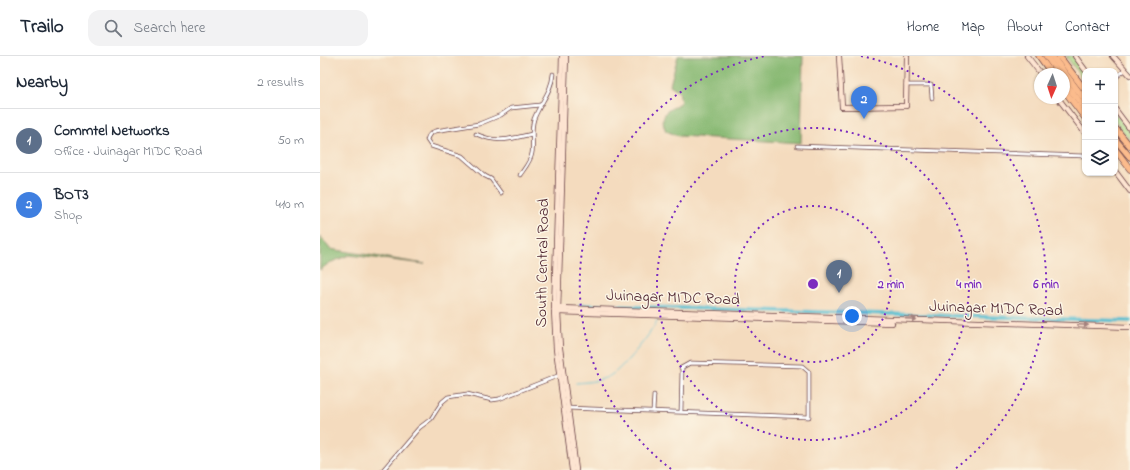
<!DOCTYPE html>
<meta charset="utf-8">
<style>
:root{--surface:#fff;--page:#f2f2f3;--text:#1f2937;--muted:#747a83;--line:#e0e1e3;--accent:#d93025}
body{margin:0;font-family:"Indie Flower",sans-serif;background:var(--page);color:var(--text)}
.controls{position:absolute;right:12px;top:12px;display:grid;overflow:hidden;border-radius:8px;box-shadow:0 1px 3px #0004}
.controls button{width:36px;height:36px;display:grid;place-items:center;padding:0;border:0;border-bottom:1px solid var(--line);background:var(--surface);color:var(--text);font:20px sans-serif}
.compass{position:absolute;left:714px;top:12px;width:36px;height:36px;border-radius:50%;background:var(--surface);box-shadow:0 1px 3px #0004;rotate:183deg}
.you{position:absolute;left:532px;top:260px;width:14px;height:14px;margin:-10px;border:3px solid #fff;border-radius:50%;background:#1a73e8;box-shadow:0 0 0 6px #1a73e833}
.badge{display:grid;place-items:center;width:26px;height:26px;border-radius:50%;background:var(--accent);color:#fff;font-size:13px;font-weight:700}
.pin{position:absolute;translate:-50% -33px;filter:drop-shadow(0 1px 2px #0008)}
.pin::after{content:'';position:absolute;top:21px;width:14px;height:12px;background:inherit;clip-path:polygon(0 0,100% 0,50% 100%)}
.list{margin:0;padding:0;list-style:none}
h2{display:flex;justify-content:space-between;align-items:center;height:52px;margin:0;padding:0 16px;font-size:17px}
h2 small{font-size:13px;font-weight:400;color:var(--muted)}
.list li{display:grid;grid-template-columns:26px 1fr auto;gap:12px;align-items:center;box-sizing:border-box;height:64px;padding:0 16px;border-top:1px solid var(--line)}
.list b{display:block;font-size:15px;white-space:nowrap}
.list p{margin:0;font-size:13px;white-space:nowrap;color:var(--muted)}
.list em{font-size:13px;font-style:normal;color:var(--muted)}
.icon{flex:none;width:22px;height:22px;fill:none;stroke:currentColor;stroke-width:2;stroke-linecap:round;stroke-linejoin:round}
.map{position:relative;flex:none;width:810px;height:414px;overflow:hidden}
header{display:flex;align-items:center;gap:24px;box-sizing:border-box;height:56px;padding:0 20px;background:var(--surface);border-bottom:1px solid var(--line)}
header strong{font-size:19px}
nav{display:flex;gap:22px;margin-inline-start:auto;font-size:14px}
.search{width:280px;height:36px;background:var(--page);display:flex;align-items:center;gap:10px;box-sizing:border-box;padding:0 14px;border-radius:12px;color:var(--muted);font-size:15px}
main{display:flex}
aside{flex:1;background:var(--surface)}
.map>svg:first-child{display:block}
</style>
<header>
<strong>Trailo</strong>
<div class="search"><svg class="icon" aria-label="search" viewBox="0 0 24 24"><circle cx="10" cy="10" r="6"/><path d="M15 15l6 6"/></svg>Search here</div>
<nav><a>Home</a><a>Map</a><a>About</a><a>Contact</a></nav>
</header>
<main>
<aside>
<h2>Nearby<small>2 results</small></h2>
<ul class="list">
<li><span class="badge" style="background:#5c6f8a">1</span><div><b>Commtel Networks</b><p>Office · Juinagar MIDC Road</p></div><em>50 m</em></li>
<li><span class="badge" style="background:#3f7fe0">2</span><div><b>BOT3</b><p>Shop</p></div><em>410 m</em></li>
</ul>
</aside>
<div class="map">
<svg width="810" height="414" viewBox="0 0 810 414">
<rect width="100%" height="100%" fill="#fcf5e5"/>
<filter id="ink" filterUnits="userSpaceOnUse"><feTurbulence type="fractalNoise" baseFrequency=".025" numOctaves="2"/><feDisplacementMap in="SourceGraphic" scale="8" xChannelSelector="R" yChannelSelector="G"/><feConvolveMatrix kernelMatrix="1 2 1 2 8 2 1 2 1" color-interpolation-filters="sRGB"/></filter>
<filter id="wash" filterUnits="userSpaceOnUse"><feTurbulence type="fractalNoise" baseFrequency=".012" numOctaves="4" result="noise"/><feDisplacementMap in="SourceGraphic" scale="16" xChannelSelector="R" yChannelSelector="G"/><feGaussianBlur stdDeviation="0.9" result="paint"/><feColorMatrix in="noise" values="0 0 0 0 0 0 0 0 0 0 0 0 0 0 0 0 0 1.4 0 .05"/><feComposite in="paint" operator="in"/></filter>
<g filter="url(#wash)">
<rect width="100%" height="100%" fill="#f4dbbe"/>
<!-- green -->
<g fill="#abd986" stroke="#7a7c58">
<polygon points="746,0 752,0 765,17 765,26"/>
<polygon points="795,57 810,77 810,85 795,65"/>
</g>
<!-- forest -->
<g fill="#88b973" stroke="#696c4f">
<polygon points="358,0 483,0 481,87 359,80 346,75 342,65 346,56 361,46 359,35 350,29"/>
<polygon points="0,180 10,193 105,208 29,199 9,207 0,214"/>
</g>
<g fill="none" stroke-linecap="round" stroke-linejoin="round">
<!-- stream -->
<path stroke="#56bfd2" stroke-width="1" d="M256,327c13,-1 28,-2 38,-10 11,-8 41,-43 44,-55"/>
<!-- canal -->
<polyline stroke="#56bfd2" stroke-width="3.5" points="260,249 810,265"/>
</g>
</g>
<g filter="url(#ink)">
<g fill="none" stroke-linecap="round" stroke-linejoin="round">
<!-- street casing -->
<g stroke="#643b41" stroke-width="4.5">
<g id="street">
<polyline points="795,22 805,14"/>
<polyline points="586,29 611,29 612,42"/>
<path d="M156,78c22,10 34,5 56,0"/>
<polyline points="477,90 765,100"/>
<path d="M200,119c4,-6 11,-14 12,-22 2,-11 -2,-22 2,-34 6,-16 18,-28 19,-45"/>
<path d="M181,137l-10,-14 -6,-3 -23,-20 -31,-10 -4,-6c1,-5 3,-7 8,-9l44,-7 22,-9 10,-7 29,-3"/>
<polyline points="246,352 489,361 489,316 482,310 370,307 361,312 362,313 361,356"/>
<polyline points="333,355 334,339"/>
<polyline points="63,414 99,372 111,363 122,346 128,341 147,338 172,344 179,343 240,319"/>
</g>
</g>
<!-- secondary casing -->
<g stroke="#643b41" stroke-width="6">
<g id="secondary">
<polyline points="242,0 234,254 236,293 252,414"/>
<polyline points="246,0 238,256 240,292 256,414"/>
<polyline points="519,0 522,51 586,50 587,0"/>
<polyline points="707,0 721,18"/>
<polyline points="755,0 766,15"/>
<polyline points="793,0 810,19"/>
<polyline points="738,42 765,77"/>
<polyline points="795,53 810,73"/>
<polyline points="795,115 810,135"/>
<polyline points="234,254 238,252 810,271"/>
<polyline points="235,254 238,256 572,267"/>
</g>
</g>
<!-- highway casing -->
<g stroke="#643b41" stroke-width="7">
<g id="highway">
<polyline points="719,0 732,18"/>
<polyline points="726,0 739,18"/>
<polyline points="732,0 765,44"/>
<polyline points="739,0 765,34"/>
<polyline points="744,25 765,53"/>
<polyline points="744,34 765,62"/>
<polyline points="795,72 810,90"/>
<polyline points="795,83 810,101"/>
<polyline points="795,93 810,113"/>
</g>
</g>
<!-- street -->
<use href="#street" stroke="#fff" stroke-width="3"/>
<!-- secondary -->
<use href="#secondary" stroke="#fde4d1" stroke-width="4.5"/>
<!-- highway -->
<use href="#highway" stroke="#fbbb8c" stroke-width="5.5"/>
</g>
<!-- one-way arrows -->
<defs><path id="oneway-solid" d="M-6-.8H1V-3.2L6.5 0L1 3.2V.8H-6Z"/></defs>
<g fill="#a4827e">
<use href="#oneway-solid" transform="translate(591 263) rotate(2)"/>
<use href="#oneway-solid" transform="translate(763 269) rotate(2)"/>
</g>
</g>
<!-- distance rings -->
<g fill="none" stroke="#7b2cbf" stroke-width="2" stroke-dasharray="2 4">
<circle cx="493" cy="228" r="78"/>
<circle cx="493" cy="228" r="156"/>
<path d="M351 413A233 233 0 0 1 445 0M541 0A233 233 0 0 1 635 413"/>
</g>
<g text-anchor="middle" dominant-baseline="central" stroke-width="3" stroke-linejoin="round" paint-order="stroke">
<!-- street labels -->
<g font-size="16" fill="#4a1f2b" stroke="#fcf5e5">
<text transform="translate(223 207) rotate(-89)">South Central Road</text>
<text transform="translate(353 242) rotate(2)">Juinagar MIDC Road</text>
<text transform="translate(676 253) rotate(2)">Juinagar MIDC Road</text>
</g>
</g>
<circle cx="493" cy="228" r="6" fill="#7b2cbf" stroke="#fcf5e5" stroke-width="2"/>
<g font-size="12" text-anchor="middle" font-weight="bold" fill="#7b2cbf" stroke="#fcf5e5" stroke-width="3" stroke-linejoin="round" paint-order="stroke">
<text x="571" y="232">2 min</text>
<text x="649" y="232">4 min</text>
<text x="726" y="232">6 min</text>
</g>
</svg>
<div class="controls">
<button>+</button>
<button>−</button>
<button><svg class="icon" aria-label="layers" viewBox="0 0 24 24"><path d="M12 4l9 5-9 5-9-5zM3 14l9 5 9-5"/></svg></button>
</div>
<svg class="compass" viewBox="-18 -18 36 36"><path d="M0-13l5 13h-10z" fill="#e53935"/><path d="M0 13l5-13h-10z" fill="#747a83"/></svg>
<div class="you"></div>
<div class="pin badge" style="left:519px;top:237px;background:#5c6f8a">1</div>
<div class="pin badge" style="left:544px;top:63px;background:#3f7fe0">2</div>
</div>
</main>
